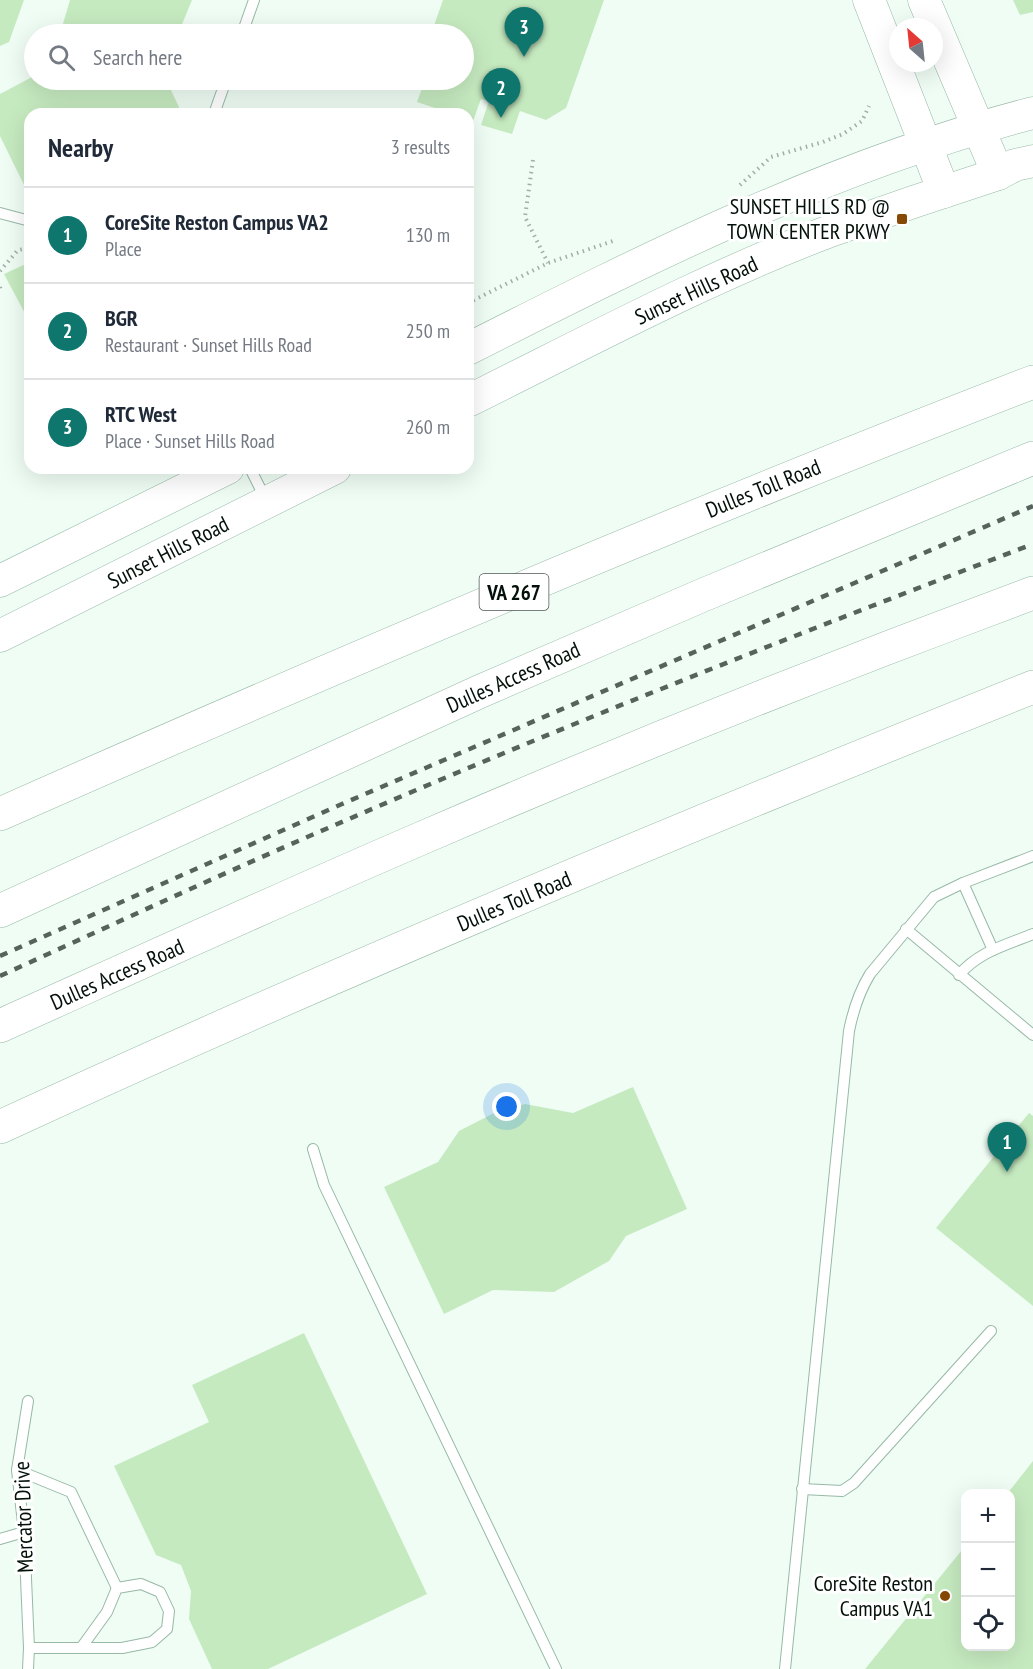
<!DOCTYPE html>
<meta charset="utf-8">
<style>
:root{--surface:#fff;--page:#f6f6f7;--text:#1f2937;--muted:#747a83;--line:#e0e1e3;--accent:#0f766e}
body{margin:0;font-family:"PT Sans Narrow",sans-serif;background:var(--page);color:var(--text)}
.controls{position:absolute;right:18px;bottom:18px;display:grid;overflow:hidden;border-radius:12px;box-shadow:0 6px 24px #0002}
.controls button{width:54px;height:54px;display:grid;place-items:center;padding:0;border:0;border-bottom:2px solid var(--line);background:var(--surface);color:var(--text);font:30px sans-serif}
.compass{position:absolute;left:889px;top:18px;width:54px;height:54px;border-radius:50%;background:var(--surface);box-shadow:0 6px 24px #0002;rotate:333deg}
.you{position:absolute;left:507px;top:1107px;width:21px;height:21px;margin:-15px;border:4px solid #fff;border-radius:50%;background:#1a73e8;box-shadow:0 0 0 9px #1a73e833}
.badge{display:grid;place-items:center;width:39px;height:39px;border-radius:50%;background:var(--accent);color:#fff;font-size:20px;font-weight:700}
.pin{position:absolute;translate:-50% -50px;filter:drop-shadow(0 2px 3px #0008)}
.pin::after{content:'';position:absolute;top:32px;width:21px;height:18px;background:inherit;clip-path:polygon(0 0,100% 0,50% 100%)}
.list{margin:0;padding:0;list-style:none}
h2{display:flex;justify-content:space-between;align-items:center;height:78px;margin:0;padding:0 24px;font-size:26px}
h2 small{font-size:20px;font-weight:400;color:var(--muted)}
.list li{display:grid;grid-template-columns:39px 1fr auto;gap:18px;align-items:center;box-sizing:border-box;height:96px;padding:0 24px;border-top:2px solid var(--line)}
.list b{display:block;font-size:22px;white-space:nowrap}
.list p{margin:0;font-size:20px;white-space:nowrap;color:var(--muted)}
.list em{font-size:20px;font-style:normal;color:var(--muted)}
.icon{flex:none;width:33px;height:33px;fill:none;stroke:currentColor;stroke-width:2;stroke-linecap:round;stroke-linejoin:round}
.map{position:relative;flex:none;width:1033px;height:1669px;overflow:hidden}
.search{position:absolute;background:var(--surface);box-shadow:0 6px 24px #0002;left:24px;top:24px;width:450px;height:66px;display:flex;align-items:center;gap:15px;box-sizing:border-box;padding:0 21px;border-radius:33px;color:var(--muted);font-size:22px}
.panel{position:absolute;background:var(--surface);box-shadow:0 6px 24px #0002;left:24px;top:108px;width:450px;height:366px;border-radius:18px}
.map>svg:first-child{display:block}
</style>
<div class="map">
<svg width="1033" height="1669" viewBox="0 0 1033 1669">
<rect width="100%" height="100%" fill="#effdf5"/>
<!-- building -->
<g fill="#c6eac0">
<polygon points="0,0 24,0 9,42 0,46"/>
<polygon points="70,0 192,0 178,34 60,34"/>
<polygon points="443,0 604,0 566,108 546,120 520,111 512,134 481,125 489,101 481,99 473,121 468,119 468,114 453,114 417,102 425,80 437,84 434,80 464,80 464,34 431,34"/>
<polygon points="1013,0 1033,0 1033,12 1020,15"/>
<polygon points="34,76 34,80 166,80 179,107 177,114 30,114 30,188 25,187 0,136 0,94"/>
<polygon points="30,262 30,323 4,274"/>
<polygon points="633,1087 687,1209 626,1236 609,1261 554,1292 493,1290 444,1314 384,1187 438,1162 459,1131 494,1113 525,1104 573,1113"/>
<polygon points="1029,1113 1033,1116 1033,1306 936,1228"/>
<polygon points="304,1333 427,1594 268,1669 212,1669 189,1619 191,1591 181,1565 156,1555 114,1466 209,1422 192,1385"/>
<polygon points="1033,1461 1033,1669 865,1669 966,1545 966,1646 1010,1646 1010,1494 1007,1494"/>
</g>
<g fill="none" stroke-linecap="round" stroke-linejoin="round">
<!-- service casing -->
<g stroke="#97b9a6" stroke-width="12">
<g id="service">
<polyline points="242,34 254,0"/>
<polyline points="214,114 226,80"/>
<polyline points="0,213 30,221"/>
<polyline points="250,468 266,500"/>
<polyline points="963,883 993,950"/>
<polyline points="906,929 1033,1035"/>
<path d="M959,975c19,-23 47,-30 74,-41"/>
<polyline points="313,1149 324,1185 556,1669"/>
<polyline points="17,1470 71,1492 117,1588"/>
<polyline points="802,1489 842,1491 854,1483 991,1331"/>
<polyline points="0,1539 24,1532"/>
<polyline points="29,1648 122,1648 152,1642 167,1629 169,1611 160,1592 141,1584 117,1588 107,1612 81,1648"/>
<polyline points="28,1669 29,1648 24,1532 17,1470 28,1401"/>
<path d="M785,1669l64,-638c4,-20 10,-39 21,-57l64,-77 29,-14 70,-27"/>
</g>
</g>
<!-- secondary casing -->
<g stroke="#97b9a6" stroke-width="33">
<g id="secondary">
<polyline points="869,0 944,192"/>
<polyline points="924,0 998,174"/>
<path d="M468,349c182,-92 366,-185 565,-236"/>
<path d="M468,401c119,-59 238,-123 362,-170 56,-20 112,-39 168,-57l17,-9 18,-4"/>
<polyline points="0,581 228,468"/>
<polyline points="0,636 335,468"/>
</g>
</g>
<!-- motorway casing -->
<g stroke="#97b9a6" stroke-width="34">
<g id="motorway">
<path d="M0,814c341,-151 685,-298 1033,-432"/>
<polyline points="0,911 481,691 703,595 1033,458"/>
<path d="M0,1026c140,-63 280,-127 422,-188 201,-87 405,-169 611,-245"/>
<path d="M0,1127c340,-157 685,-301 1033,-440"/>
</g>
</g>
<!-- path -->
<g stroke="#a1afa7" stroke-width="4" stroke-dasharray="1.5 4.5" stroke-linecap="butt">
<polyline points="533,160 525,217 548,263"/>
<polyline points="740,185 771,157 823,142 843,134 862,121 869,106"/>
<polyline points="0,271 18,250 30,248"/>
<polyline points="0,287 1,292"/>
<polyline points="468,303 548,263 616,240"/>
</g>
<!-- service -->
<use href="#service" stroke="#fff" stroke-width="10"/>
<!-- secondary -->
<use href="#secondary" stroke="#fff" stroke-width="32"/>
<!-- motorway -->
<use href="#motorway" stroke="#fff" stroke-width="33"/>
<!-- rail -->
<g stroke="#56635c" stroke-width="4.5" stroke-dasharray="8 8" stroke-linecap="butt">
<polyline points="0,956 342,804 1033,506"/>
<path d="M0,976c116,-53 232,-107 349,-157 225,-98 454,-187 684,-275"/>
</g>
</g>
<!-- markers -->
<g fill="#864906" stroke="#fff" stroke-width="2">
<rect x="896" y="213" width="12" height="12" rx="3"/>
<circle cx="945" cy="1596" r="6"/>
</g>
<g text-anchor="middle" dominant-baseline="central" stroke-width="6" stroke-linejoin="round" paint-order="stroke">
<!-- shield labels -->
<rect fill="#fff" stroke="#4f5854" stroke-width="1.5" x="479.5" y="574" width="69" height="36" rx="4.5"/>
<g font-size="21" font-weight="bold" fill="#04100a">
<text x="514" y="592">VA 267</text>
</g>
<!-- poi labels -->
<g font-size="22" fill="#04100a" stroke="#fff" text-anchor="end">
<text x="890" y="206">SUNSET HILLS RD @<tspan x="890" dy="25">TOWN CENTER PKWY</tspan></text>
<text x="933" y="1583">CoreSite Reston<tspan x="933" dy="25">Campus VA1</tspan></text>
</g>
<!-- street labels -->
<g font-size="22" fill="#04100a" stroke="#fff">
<text transform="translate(696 290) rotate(-25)">Sunset Hills Road</text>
<text transform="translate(763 488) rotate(-22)">Dulles Toll Road</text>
<text transform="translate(168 552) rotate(-27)">Sunset Hills Road</text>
<text transform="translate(513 677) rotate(-24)">Dulles Access Road</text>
<text transform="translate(514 901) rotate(-23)">Dulles Toll Road</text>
<text transform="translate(117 974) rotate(-24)">Dulles Access Road</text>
<text transform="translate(23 1517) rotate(-92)">Mercator Drive</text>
</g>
</g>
</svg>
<div class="controls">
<button>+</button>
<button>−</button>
<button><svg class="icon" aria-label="locate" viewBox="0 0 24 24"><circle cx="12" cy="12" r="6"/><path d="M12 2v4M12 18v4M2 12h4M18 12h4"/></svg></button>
</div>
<svg class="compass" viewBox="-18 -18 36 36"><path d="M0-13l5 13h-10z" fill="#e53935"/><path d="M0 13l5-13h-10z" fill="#747a83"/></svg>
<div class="you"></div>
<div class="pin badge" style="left:1007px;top:1172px">1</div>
<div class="pin badge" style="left:501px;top:118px">2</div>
<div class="pin badge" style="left:524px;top:57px">3</div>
<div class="search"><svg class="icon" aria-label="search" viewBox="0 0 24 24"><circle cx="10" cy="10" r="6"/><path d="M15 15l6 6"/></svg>Search here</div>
<section class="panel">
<h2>Nearby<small>3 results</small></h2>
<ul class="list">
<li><span class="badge">1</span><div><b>CoreSite Reston Campus VA2</b><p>Place</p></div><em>130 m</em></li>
<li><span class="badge">2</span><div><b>BGR</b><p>Restaurant · Sunset Hills Road</p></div><em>250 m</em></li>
<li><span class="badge">3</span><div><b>RTC West</b><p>Place · Sunset Hills Road</p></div><em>260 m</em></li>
</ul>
</section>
</div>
